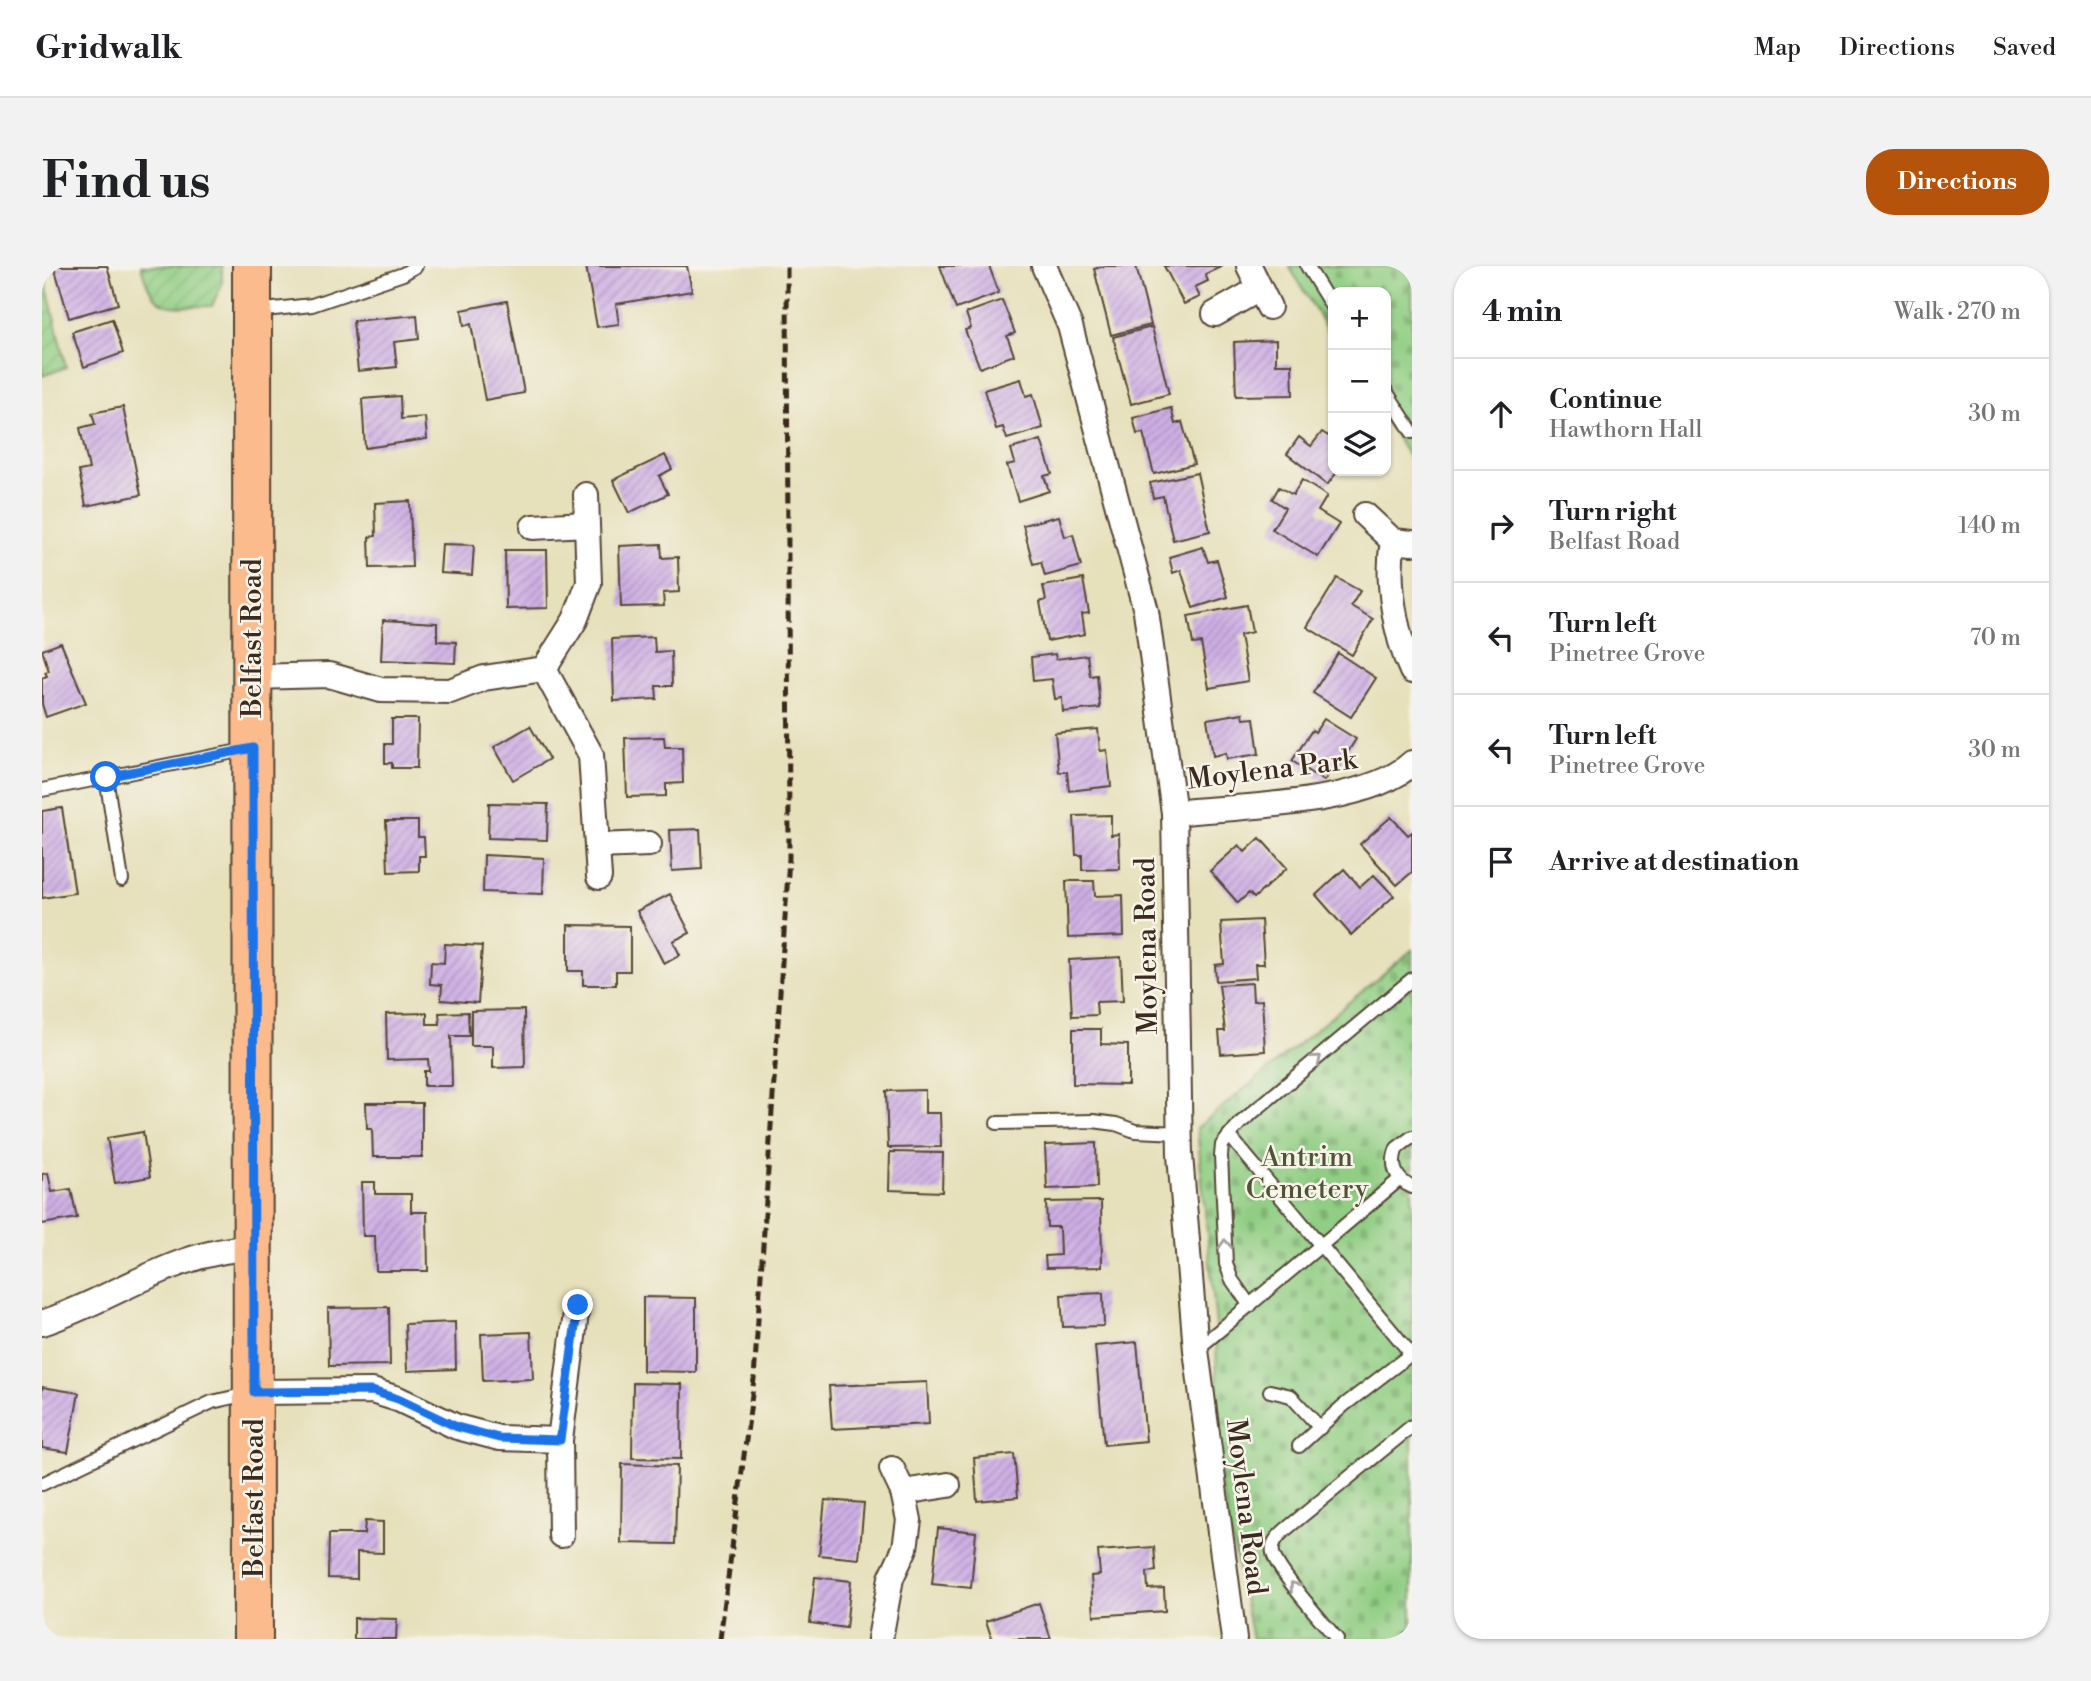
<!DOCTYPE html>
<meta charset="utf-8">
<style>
:root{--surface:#fff;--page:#f2f2f2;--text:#202124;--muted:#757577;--line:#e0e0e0;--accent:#b45309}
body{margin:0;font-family:"Libre Bodoni",serif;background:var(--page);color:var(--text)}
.controls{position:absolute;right:21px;top:21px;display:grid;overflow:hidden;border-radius:14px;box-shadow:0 2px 5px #0004}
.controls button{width:63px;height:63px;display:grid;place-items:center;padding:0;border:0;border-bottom:2px solid var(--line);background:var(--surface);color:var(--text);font:35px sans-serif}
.stop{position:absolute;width:21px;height:21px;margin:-16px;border:5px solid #1a73e8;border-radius:50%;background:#fff}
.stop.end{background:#1a73e8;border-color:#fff;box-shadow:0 2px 7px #0008}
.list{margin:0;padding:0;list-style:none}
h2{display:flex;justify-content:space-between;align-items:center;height:91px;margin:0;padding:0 28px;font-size:30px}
h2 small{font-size:23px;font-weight:400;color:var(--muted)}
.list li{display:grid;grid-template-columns:46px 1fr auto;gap:21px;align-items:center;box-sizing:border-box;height:112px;padding:0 28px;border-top:2px solid var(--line)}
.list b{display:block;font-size:26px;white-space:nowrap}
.list p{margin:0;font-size:23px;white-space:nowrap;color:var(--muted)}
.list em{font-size:23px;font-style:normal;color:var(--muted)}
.icon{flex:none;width:38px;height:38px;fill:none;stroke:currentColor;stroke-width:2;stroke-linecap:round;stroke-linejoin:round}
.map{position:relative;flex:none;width:1370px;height:1373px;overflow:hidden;border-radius:28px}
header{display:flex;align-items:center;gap:42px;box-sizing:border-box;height:98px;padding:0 35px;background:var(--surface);border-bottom:2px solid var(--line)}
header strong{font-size:33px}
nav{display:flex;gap:38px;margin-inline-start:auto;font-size:24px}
.intro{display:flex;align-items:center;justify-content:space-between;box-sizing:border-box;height:168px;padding:0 42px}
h1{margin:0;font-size:49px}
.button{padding:18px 32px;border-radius:28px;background:var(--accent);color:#fff;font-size:24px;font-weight:700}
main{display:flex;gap:42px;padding:0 42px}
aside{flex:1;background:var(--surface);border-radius:28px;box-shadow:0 2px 5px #0004}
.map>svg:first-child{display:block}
</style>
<header>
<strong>Gridwalk</strong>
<nav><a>Map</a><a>Directions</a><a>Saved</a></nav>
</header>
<div class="intro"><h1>Find us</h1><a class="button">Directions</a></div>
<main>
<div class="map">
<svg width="1370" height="1373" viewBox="0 0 1370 1373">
<defs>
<pattern id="cemetery-stones" width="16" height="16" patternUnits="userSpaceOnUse" patternTransform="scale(1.75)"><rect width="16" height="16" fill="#91ce84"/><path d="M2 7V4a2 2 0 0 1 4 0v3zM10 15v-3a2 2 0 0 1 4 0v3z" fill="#7eb172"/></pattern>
<pattern id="garden-furrows" width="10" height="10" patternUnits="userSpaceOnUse" patternTransform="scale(1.75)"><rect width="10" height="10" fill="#91ce84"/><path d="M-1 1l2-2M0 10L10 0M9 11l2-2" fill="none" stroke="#7eb172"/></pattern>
<pattern id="building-hatch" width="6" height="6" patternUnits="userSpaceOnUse" patternTransform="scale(1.75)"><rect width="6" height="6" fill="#ceafe5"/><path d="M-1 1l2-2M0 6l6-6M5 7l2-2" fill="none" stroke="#a88fb9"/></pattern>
</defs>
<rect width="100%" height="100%" fill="#f7f3e8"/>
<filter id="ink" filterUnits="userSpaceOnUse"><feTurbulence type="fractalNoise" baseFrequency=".0143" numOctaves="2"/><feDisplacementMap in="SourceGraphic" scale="14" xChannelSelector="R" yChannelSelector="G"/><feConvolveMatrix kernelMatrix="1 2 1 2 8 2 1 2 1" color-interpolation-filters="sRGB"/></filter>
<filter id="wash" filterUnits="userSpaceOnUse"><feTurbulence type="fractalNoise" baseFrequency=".00686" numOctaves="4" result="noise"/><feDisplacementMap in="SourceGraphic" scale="28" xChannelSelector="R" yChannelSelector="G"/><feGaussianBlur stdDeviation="1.57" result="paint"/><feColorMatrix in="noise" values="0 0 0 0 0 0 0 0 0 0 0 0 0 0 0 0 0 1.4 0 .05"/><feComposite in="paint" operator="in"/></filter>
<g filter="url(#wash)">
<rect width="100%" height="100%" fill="#e6e0bb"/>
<!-- cemetery -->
<g fill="url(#cemetery-stones)" stroke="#667c51" stroke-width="2">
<polygon points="1247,0 1370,0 1370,196 1344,156 1344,26 1291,26 1291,74"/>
<polygon points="1370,684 1370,1373 1210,1373 1176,1203 1174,1059 1155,862"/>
</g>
<!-- garden -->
<g fill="url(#garden-furrows)" stroke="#667c51" stroke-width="2">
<polygon points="0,0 24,101 0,110"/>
<path d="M99,0h81v18l-10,22c-44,0 -58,9 -71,-40z"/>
</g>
<g id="blocks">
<!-- building -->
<g fill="url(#building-hatch)">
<polygon points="12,0 65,0 76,38 27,52"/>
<polygon points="544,0 645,0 650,25 574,38 577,58 555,61"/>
<polygon points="898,0 947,0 957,27 914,43"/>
<polygon points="1063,0 1094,0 1109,59 1069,69 1052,3"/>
<polygon points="1122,0 1181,0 1163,8 1166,15 1153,21 1158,31 1142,38"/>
<polygon points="960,34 973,67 965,70 972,89 938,102 923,64 929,62 924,47"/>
<polygon points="465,35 482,127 443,134 429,58 422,60 420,44"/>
<polygon points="375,49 377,73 352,76 355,101 316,105 311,55"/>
<polygon points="70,53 81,87 42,101 30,66"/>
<polygon points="1110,61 1127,128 1089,138 1071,71"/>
<polygon points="1234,74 1234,98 1250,98 1251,129 1194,130 1192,76"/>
<polygon points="979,113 984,130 991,128 1001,162 965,173 961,161 954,163 942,124"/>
<polygon points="358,130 359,153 383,151 385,173 323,182 320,133"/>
<polygon points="81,141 99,229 44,240 37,205 47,203 38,162 53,158 50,147"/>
<polygon points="1129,142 1133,158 1140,156 1152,198 1112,208 1101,167 1095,168 1091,152"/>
<polygon points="1291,163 1291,205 1296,205 1285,219 1245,188 1257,171 1269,180 1280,166 1286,170"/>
<polygon points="999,174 1010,208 1002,210 1007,225 976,235 965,199 973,197 969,183"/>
<polygon points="623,189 630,203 617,210 626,228 587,247 571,214"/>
<polygon points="1155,207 1168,265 1131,274 1121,230 1111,232 1108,217"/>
<polygon points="1260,214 1285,230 1276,245 1297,258 1276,291 1230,263 1243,242 1230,233 1237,221 1251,229"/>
<polygon points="368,235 370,301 328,302 327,271 334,270 333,237"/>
<polygon points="1017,250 1023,271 1031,268 1039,300 1003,310 999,296 991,298 981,259"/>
<polygon points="400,278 432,279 430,309 398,307"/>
<polygon points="619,278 620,292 636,291 637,326 621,327 622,340 579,341 577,280"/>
<polygon points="1161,281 1166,296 1175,294 1186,331 1151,342 1139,304 1131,307 1127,291"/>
<polygon points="463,284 505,284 506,342 464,343"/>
<polygon points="1295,312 1318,325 1309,340 1331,353 1310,389 1265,361"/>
<polygon points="1041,313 1047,347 1040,348 1043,368 1005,375 998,336 1004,334 1001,320"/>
<polygon points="1205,339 1210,366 1198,369 1206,415 1167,422 1159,377 1151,378 1146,350"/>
<polygon points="341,354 395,357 395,375 414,376 413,397 339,394"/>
<polygon points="612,371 613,386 629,385 630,420 614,420 615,433 572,435 570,373"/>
<polygon points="19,377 44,437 4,451 0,438 0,412 5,410 3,406 7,405 0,384"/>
<polygon points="1296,387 1334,412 1309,451 1271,427"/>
<polygon points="1013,388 1014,393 1045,389 1048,410 1055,409 1058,442 1021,446 1020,432 1013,433 1010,413 991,415 989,391"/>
<polygon points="1201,447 1202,453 1212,452 1217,488 1185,493 1184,487 1171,490 1165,453"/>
<polygon points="350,453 376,453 375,502 350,502 350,497 343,497 343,478 350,478"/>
<polygon points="1282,453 1314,473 1297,500 1293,498 1282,515 1250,495 1270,464 1273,466"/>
<polygon points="488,460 507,493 471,514 452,481"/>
<polygon points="1056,463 1058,485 1065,484 1069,520 1027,525 1025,506 1017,506 1013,467"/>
<polygon points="622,471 623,481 640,481 641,517 624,518 624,530 585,531 583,472"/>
<polygon points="447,537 506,538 505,574 446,572"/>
<polygon points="20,542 33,627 0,632 0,545"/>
<polygon points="1069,549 1069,569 1077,568 1078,603 1040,604 1040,589 1034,589 1032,550"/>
<polygon points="1349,551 1366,569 1370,566 1370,606 1355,619 1318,578"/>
<polygon points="344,555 376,555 376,571 382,571 383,590 377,590 377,605 346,606"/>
<polygon points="658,563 660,603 630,605 628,564"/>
<polygon points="1218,572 1245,602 1212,632 1207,627 1196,637 1168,605 1197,579 1203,586"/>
<polygon points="442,589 502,592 501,628 441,626"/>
<polygon points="1302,603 1318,621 1332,609 1352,630 1309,669 1274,629"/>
<polygon points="1024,615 1052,615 1053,630 1081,629 1082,670 1026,672"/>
<polygon points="628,628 648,667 631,675 638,689 622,698 595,645"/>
<polygon points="1219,654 1222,698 1213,698 1214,712 1174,715 1173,699 1182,698 1179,656"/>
<polygon points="526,659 588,660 588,705 574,705 574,719 541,719 541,705 526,705"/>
<polygon points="403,678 440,680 436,737 399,734 400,719 388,718 389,696 402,697"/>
<polygon points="1079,691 1081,735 1054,736 1055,749 1030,750 1027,694"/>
<polygon points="1210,717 1211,735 1220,734 1223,785 1179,788 1177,765 1183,765 1177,719"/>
<polygon points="482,744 483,801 451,802 451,780 429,780 429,745"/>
<polygon points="426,746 427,770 409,770 410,820 382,820 382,805 387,805 386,793 345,794 344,748 385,747 385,758 398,758 397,747"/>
<polygon points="1031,763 1059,763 1059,778 1086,779 1086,819 1031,818"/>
<polygon points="883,824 883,847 898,847 899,881 846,882 844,825"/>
<polygon points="324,837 380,837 380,891 331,891 330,863 325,863"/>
<polygon points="101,866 108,911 73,917 65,872"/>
<polygon points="1054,877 1055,921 1005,923 1003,879"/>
<polygon points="848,886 901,887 900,926 847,924"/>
<polygon points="6,907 10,926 29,923 35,952 0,958 0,908"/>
<polygon points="320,916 333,916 333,928 369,928 369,946 385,946 386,1005 334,1005 333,970 321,970"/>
<polygon points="1059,935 1060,1001 1004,1002 1003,990 1018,989 1017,961 1005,961 1004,936"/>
<polygon points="1061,1027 1062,1060 1021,1061 1019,1029"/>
<polygon points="601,1031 654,1032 654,1106 601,1105"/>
<polygon points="347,1041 348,1099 287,1100 286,1042"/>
<polygon points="413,1056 414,1103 365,1105 363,1058"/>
<polygon points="489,1066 491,1113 441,1115 439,1068"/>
<polygon points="1095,1076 1104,1175 1062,1179 1053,1080"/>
<polygon points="885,1116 887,1158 790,1163 787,1120"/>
<polygon points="591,1117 640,1118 639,1193 590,1192"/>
<polygon points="0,1121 37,1127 26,1186 0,1182"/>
<polygon points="972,1188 976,1231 935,1235 932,1192"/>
<polygon points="580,1198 635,1200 633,1278 579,1277"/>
<polygon points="783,1234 822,1237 817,1293 777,1289"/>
<polygon points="323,1255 341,1256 341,1287 315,1286 315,1313 286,1312 287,1268 322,1268"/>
<polygon points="896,1262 934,1266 929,1322 890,1318"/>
<polygon points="1112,1281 1114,1305 1105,1306 1106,1323 1122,1322 1123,1345 1052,1350 1049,1310 1058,1309 1056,1285"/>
<polygon points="773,1311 809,1315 804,1362 768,1357"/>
<polygon points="997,1337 1009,1373 950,1373 944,1355"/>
<polygon points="312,1352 355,1353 354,1373 312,1373"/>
</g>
</g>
</g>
<g filter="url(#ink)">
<use href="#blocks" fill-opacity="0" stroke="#554536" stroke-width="2"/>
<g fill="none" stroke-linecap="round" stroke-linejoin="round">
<!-- service casing -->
<g stroke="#554536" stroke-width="16">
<g id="service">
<polyline points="1265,0 1291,42"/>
<polyline points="213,45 270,39 361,8 374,0"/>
<polyline points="1344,125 1370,166"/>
<polyline points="64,511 80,614"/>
<polyline points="0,524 207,483"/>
<polyline points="955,857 1051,855 1074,858 1093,865 1138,867"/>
<polyline points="1187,869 1370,1089"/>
<path d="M1370,871l-15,11c-7,16 -2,32 15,39"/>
<polyline points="1208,1040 1190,1014 1184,998 1179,890 1180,879 1197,858 1370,713"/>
<polyline points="1154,1084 1358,913"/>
<polyline points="1228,1125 1249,1130 1278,1162"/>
<polyline points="1257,1180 1301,1140 1369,1088"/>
<polyline points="0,1218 170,1136 205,1128"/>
<path d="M1295,1373c-13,-16 -61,-69 -64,-86 -2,-10 5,-17 12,-23l127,-104"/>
<polyline points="1368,1373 1370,1372"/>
</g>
</g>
<!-- minor casing -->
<g stroke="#554536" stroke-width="28">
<g id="minor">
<polyline points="1002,0 1028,60 1104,345 1132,547 1138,889 1154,1084 1192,1373"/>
<polyline points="1207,0 1227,41"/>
<polyline points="1173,48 1217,23"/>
<polyline points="1323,249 1351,275 1370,277"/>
<polyline points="491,261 544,258"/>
<path d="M1351,275c-7,39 2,94 19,130"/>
<polyline points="502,403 549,489 557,611"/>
<polyline points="209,411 287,409 339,424 408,425 442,412 502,403 533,354 547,317 544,229"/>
<path d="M1132,547c63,-7 193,-7 238,-50"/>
<polyline points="555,580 607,578"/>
<path d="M0,1057c71,-23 135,-74 212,-75"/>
<polyline points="212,1126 330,1125 356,1133 415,1161 457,1172 518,1174"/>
<polyline points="861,1226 906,1219"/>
<polyline points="519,1269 518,1174 535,1039"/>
<polyline points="838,1373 849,1312 863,1282 867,1254 861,1226 850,1203"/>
</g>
</g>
<!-- primary casing -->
<g stroke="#554536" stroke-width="42">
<polyline id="primary" points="210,0 211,1373"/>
</g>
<!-- service -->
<use href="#service" stroke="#fff" stroke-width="12"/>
<!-- minor -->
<use href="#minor" stroke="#fff" stroke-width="24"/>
<!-- primary -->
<use href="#primary" stroke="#fbbb8d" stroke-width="38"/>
<!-- rail -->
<polyline stroke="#3b2a1e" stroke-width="5" stroke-dasharray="10 5" stroke-linecap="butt" points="678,1373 712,1113 747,592 745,0"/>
</g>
<!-- one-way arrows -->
<defs><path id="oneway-chevron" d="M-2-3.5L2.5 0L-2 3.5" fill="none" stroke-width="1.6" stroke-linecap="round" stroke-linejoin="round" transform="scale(1.75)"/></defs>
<g stroke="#a79f9a">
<use href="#oneway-chevron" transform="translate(1275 793) rotate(-40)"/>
<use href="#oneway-chevron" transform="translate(1183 978) rotate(-93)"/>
<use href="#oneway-chevron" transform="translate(1252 1320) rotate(-128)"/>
</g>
</g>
<g fill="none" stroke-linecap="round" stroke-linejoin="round" filter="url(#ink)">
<!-- route -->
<polyline stroke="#1a73e8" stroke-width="9" points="64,511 211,482 212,1126 330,1125 356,1133 415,1161 457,1172 518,1174 536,1039"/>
</g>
<g text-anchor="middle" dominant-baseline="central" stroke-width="5" stroke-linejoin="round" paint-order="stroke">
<!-- street labels -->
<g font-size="28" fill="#3b2a1e" stroke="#f7f3e8">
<text transform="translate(210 372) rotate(-90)">Belfast Road</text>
<text transform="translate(1230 504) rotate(-7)">Moylena Park</text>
<text transform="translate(1105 680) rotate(-91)">Moylena Road</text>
<text transform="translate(212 1232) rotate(-90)">Belfast Road</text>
<text transform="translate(1204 1241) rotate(83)">Moylena Road</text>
</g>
<!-- park labels -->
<g font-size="28" fill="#505338" stroke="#f7f3e8">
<text x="1265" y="891">Antrim<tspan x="1265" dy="32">Cemetery</tspan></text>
</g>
</g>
</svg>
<div class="controls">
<button>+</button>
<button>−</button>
<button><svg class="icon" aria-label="layers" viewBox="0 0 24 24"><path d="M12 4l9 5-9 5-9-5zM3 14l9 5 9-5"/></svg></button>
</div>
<div class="stop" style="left:64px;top:511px"></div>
<div class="stop end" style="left:536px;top:1039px"></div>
</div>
<aside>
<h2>4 min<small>Walk · 270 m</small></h2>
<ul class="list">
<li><svg class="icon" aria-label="ahead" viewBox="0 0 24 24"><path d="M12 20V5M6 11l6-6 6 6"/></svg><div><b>Continue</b><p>Hawthorn Hall</p></div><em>30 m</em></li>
<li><svg class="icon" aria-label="right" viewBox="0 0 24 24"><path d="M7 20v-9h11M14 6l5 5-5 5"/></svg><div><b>Turn right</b><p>Belfast Road</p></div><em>140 m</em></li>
<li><svg class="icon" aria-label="left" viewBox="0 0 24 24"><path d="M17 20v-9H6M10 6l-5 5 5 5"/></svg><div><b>Turn left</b><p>Pinetree Grove</p></div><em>70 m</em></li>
<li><svg class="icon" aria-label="left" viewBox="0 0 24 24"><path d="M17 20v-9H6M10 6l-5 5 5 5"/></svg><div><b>Turn left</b><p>Pinetree Grove</p></div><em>30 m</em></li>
<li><svg class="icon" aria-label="arrive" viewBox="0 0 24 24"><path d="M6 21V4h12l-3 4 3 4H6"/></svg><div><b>Arrive at destination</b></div></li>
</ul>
</aside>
</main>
